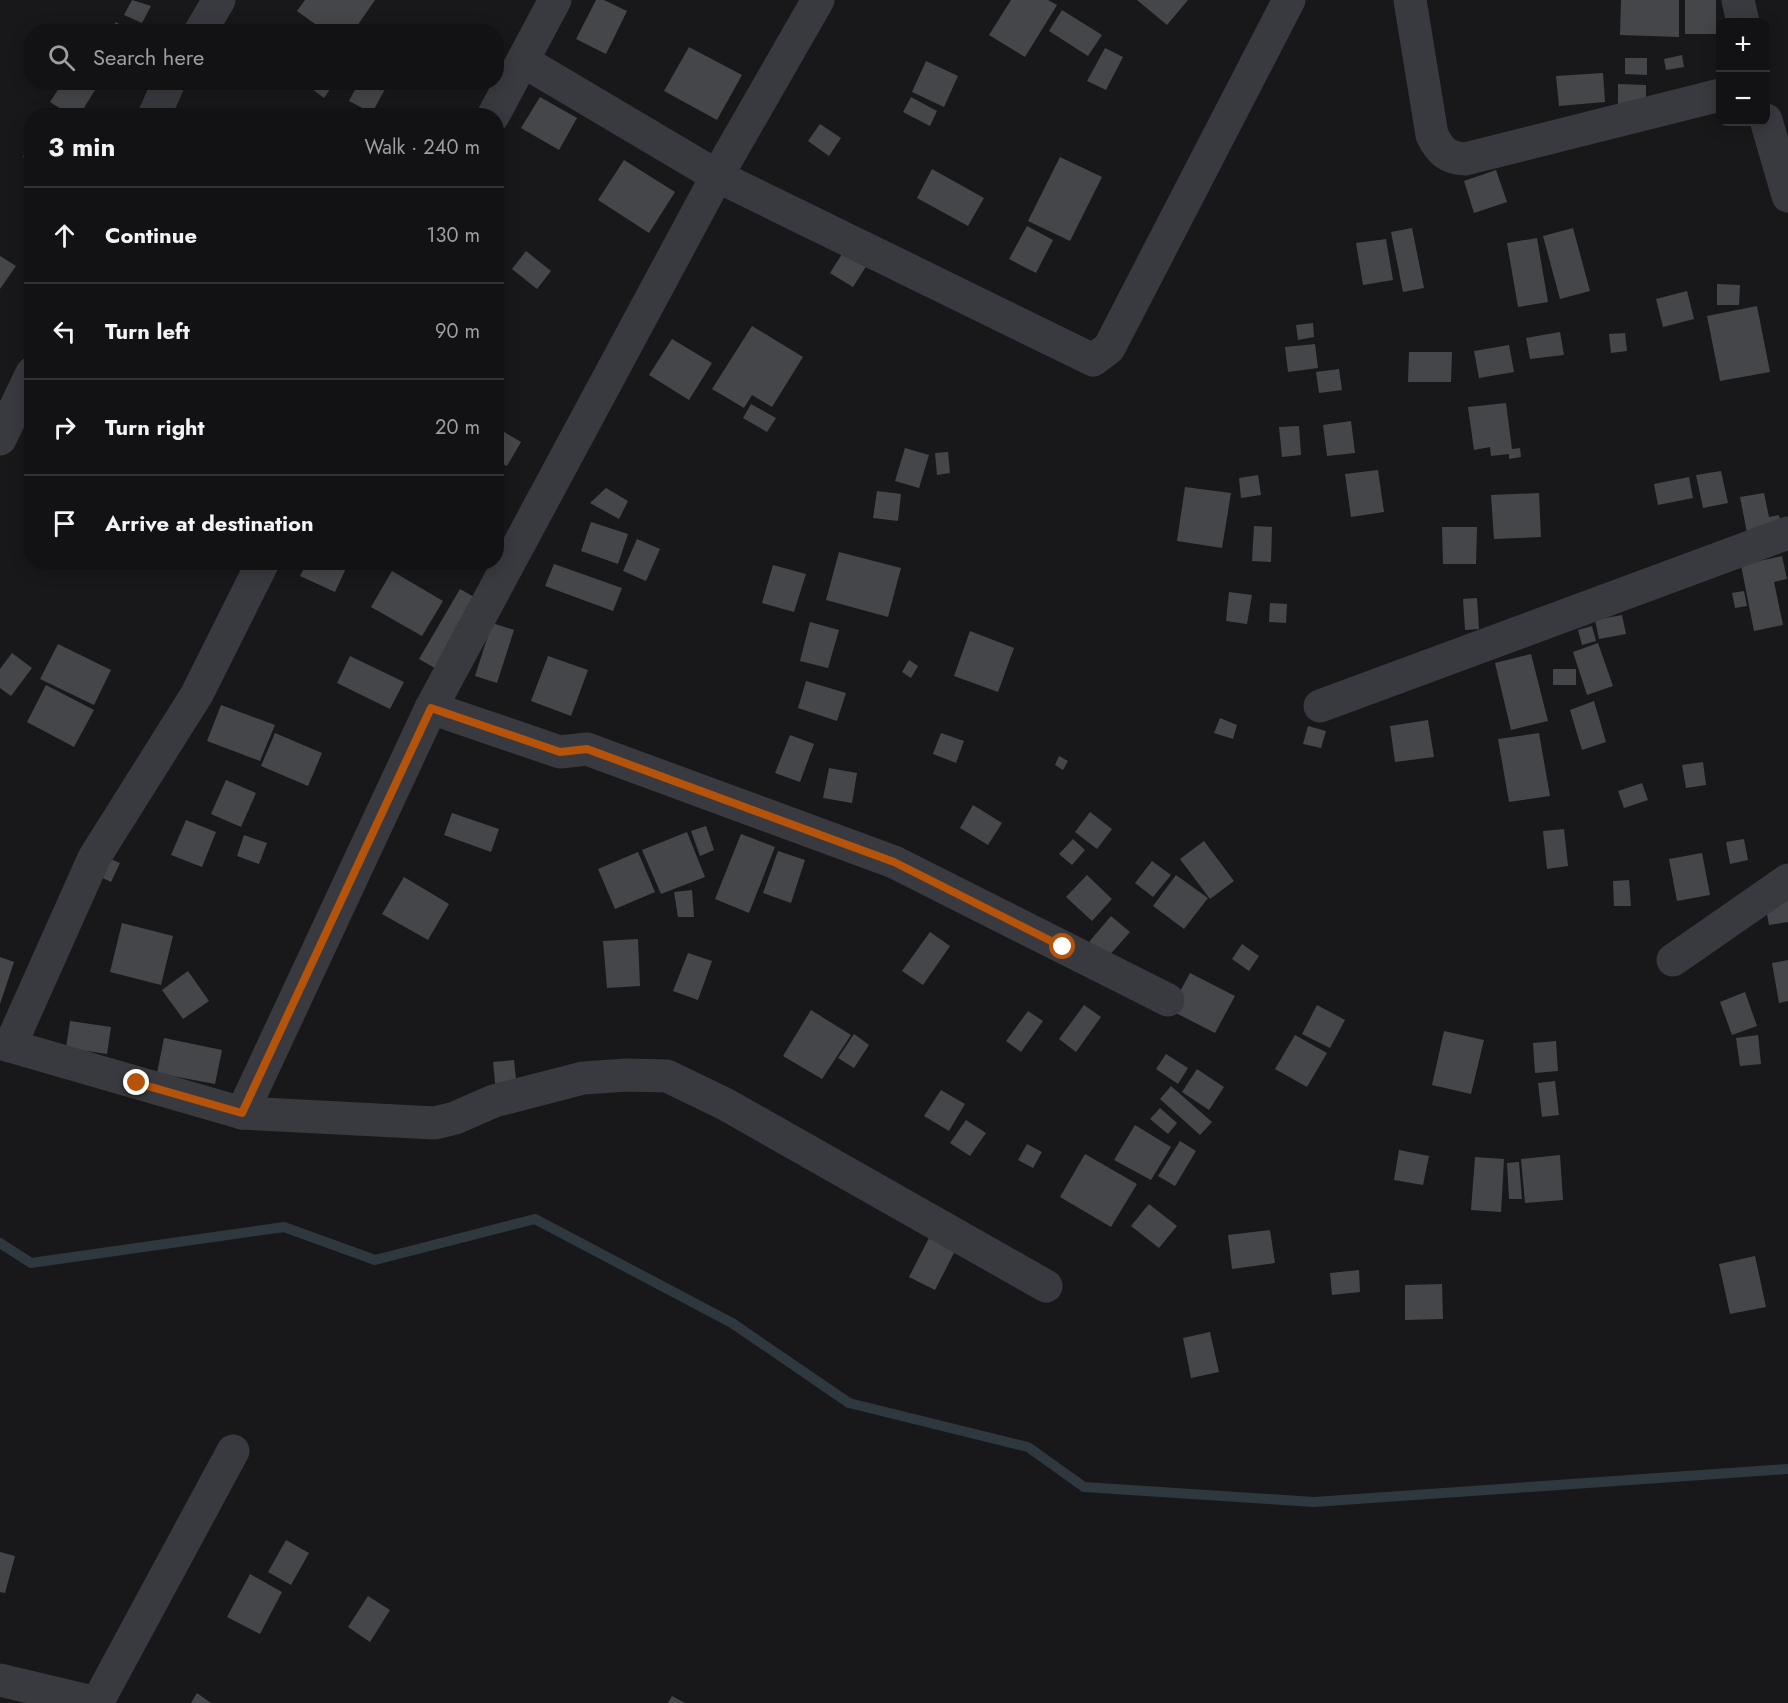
<!DOCTYPE html>
<meta charset="utf-8">
<style>
:root{--surface:#121214;--page:#1f2022;--text:#f1f3f6;--muted:#9c9ea0;--line:#313234}
body{margin:0;font-family:Jost,sans-serif;background:var(--page);color:var(--text)}
.controls{position:absolute;right:18px;top:18px;display:grid;overflow:hidden;border-radius:12px;box-shadow:0 3px 15px #0003}
.controls button{width:54px;height:54px;display:grid;place-items:center;padding:0;border:0;border-bottom:2px solid var(--line);background:var(--surface);color:var(--text);font:30px sans-serif}
.stop{position:absolute;width:18px;height:18px;margin:-14px;border:4px solid #b45309;border-radius:50%;background:#fff}
.stop.end{background:#b45309;border-color:#fff;box-shadow:0 2px 6px #0008}
.list{margin:0;padding:0;list-style:none}
h2{display:flex;justify-content:space-between;align-items:center;height:78px;margin:0;padding:0 24px;font-size:26px}
h2 small{font-size:20px;font-weight:400;color:var(--muted)}
.list li{display:grid;grid-template-columns:39px 1fr auto;gap:18px;align-items:center;box-sizing:border-box;height:96px;padding:0 24px;border-top:2px solid var(--line)}
.list b{display:block;font-size:22px;white-space:nowrap}
.list em{font-size:20px;font-style:normal;color:var(--muted)}
.icon{flex:none;width:33px;height:33px;fill:none;stroke:currentColor;stroke-width:2;stroke-linecap:round;stroke-linejoin:round}
.map{position:relative;flex:none;width:1788px;height:1703px;overflow:hidden}
.search{position:absolute;background:var(--surface);box-shadow:0 3px 15px #0003;left:24px;top:24px;width:480px;height:66px;display:flex;align-items:center;gap:15px;box-sizing:border-box;padding:0 21px;border-radius:24px;color:var(--muted);font-size:22px}
.panel{position:absolute;background:var(--surface);box-shadow:0 3px 15px #0003;left:24px;top:108px;width:480px;height:462px;border-radius:24px}
.map>svg:first-child{display:block}
</style>
<div class="map">
<svg width="1788" height="1703" viewBox="0 0 1788 1703">
<rect width="100%" height="100%" fill="#18181a"/>
<g fill="none" stroke-linecap="round" stroke-linejoin="round">
<!-- stream -->
<polyline stroke="#2e383e" stroke-width="10" points="0,1243 31,1263 284,1227 375,1260 535,1219 732,1323 849,1403 1028,1447 1084,1487 1314,1502 1788,1469"/>
</g>
<!-- building -->
<g fill="#44464a">
<polygon points="132,0 151,6 142,23 124,15"/>
<polygon points="305,0 375,0 353,32 326,32 297,11"/>
<polygon points="596,0 604,0 627,11 606,54 576,39"/>
<polygon points="1011,0 1048,0 1057,5 1025,57 989,35"/>
<polygon points="1137,0 1188,0 1167,25"/>
<polygon points="1621,0 1679,0 1679,37 1620,35"/>
<rect x="1685" y="0" width="31" height="34"/>
<polygon points="1062,10 1102,35 1088,56 1049,31"/>
<polygon points="116,22 131,32 110,32"/>
<polygon points="689,47 742,75 717,120 664,91"/>
<polygon points="1105,48 1123,57 1106,90 1087,81"/>
<polygon points="1682,55 1684,67 1666,70 1664,59"/>
<polygon points="1625,58 1647,58 1647,75 1625,74"/>
<polygon points="926,61 958,76 944,107 912,92"/>
<polygon points="1603,73 1605,102 1559,106 1556,76"/>
<polygon points="63,82 82,82 95,90 79,116 72,116 50,102"/>
<polygon points="303,82 335,82 324,98"/>
<polygon points="359,82 389,82 372,113 349,101"/>
<polygon points="1618,84 1646,85 1646,109 1618,109"/>
<polygon points="540,97 577,118 559,150 521,128"/>
<polygon points="911,97 937,111 930,126 903,112"/>
<polygon points="820,124 841,138 829,156 808,141"/>
<polygon points="32,140 32,161 23,157"/>
<polygon points="1060,157 1102,177 1070,241 1028,221"/>
<polygon points="624,160 675,192 649,233 598,200"/>
<polygon points="932,169 984,198 968,226 917,198"/>
<polygon points="1496,170 1507,202 1474,213 1464,181"/>
<polygon points="1027,226 1053,240 1036,273 1009,259"/>
<polygon points="1412,228 1424,288 1403,292 1391,232"/>
<polygon points="1573,228 1590,291 1560,299 1543,236"/>
<polygon points="1537,238 1548,302 1518,307 1507,243"/>
<polygon points="1386,239 1393,280 1363,285 1356,243"/>
<polygon points="526,251 551,271 537,289 512,269"/>
<polygon points="844,251 867,265 853,287 830,273"/>
<polygon points="0,256 16,266 0,289"/>
<polygon points="1717,284 1740,285 1739,305 1717,305"/>
<polygon points="1687,291 1694,319 1663,327 1656,299"/>
<polygon points="1757,306 1770,372 1720,381 1707,316"/>
<polygon points="1313,323 1314,337 1298,340 1296,325"/>
<polygon points="752,326 803,357 772,407 752,395 744,408 712,389"/>
<polygon points="1560,332 1564,355 1530,359 1526,338"/>
<polygon points="1625,333 1627,351 1611,353 1609,334"/>
<polygon points="672,339 712,363 689,400 649,375"/>
<polygon points="1315,344 1318,368 1288,372 1285,347"/>
<polygon points="1509,345 1514,372 1479,378 1474,351"/>
<polygon points="1409,352 1452,352 1451,382 1408,382"/>
<polygon points="1339,369 1342,390 1319,393 1316,372"/>
<polygon points="1506,403 1512,449 1520,448 1521,457 1509,459 1509,454 1491,456 1490,447 1474,450 1468,407"/>
<polygon points="751,404 776,418 767,432 743,418"/>
<polygon points="1351,421 1355,453 1327,456 1323,425"/>
<polygon points="1299,426 1301,455 1282,457 1279,427"/>
<polygon points="496,427 521,442 507,466 496,460"/>
<polygon points="905,448 929,455 919,488 895,481"/>
<polygon points="948,452 950,473 937,475 935,453"/>
<polygon points="1378,470 1384,512 1351,517 1345,474"/>
<polygon points="1721,471 1728,503 1703,508 1696,475"/>
<polygon points="1258,475 1261,495 1241,498 1239,478"/>
<polygon points="1689,477 1693,498 1658,505 1654,484"/>
<polygon points="1185,487 1231,493 1222,548 1177,541"/>
<polygon points="606,488 628,501 619,519 590,503"/>
<polygon points="877,491 901,494 898,521 873,518"/>
<polygon points="1539,493 1541,537 1494,539 1491,495"/>
<polygon points="1764,493 1769,517 1779,515 1782,531 1748,538 1740,497"/>
<polygon points="591,522 628,534 618,564 581,551"/>
<polygon points="1254,526 1272,527 1271,562 1252,561"/>
<polygon points="1442,527 1477,527 1476,564 1443,564"/>
<polygon points="637,539 660,549 646,581 623,571"/>
<polygon points="839,552 901,568 888,617 826,600"/>
<polygon points="1782,556 1787,579 1774,582 1783,625 1754,631 1741,565"/>
<polygon points="307,562 349,562 335,592 300,576"/>
<polygon points="433,562 447,562 443,569"/>
<polygon points="554,564 622,588 613,611 545,586"/>
<polygon points="773,565 806,574 794,612 762,603"/>
<polygon points="392,571 443,601 422,636 371,607"/>
<polygon points="460,589 481,601 440,671 419,659"/>
<polygon points="1744,591 1747,606 1735,608 1732,593"/>
<polygon points="1229,592 1252,595 1247,624 1226,621"/>
<polygon points="1477,598 1479,629 1465,630 1463,599"/>
<polygon points="1270,603 1287,604 1286,623 1269,622"/>
<polygon points="1622,615 1626,634 1599,639 1595,620"/>
<polygon points="810,622 839,630 828,668 800,661"/>
<polygon points="492,623 514,630 497,683 475,676"/>
<polygon points="1592,626 1596,641 1582,645 1578,630"/>
<polygon points="970,631 1014,648 998,692 954,676"/>
<polygon points="1598,643 1613,686 1587,695 1573,652"/>
<polygon points="58,644 111,670 94,705 40,679"/>
<polygon points="12,653 32,668 11,696 0,688 0,669"/>
<polygon points="1531,654 1548,721 1511,730 1495,663"/>
<polygon points="350,656 404,682 390,709 337,683"/>
<polygon points="548,656 588,670 571,716 531,701"/>
<polygon points="909,660 918,666 911,678 902,672"/>
<rect x="1553" y="669" width="23" height="16"/>
<polygon points="806,681 846,693 837,721 798,708"/>
<polygon points="46,685 94,710 74,747 27,722"/>
<polygon points="1594,701 1606,742 1582,750 1570,710"/>
<polygon points="221,705 275,725 260,761 207,741"/>
<polygon points="1220,718 1237,725 1233,739 1214,733"/>
<polygon points="1428,720 1434,757 1395,762 1390,726"/>
<polygon points="1308,726 1326,731 1321,748 1303,744"/>
<polygon points="275,733 322,753 308,786 261,766"/>
<polygon points="941,733 964,741 956,763 933,754"/>
<polygon points="1539,733 1550,796 1509,802 1498,739"/>
<polygon points="790,735 814,744 800,782 775,773"/>
<polygon points="1059,756 1068,761 1063,770 1055,765"/>
<polygon points="1703,762 1706,785 1686,788 1682,765"/>
<polygon points="829,768 857,773 852,803 823,798"/>
<polygon points="226,780 256,793 241,827 211,814"/>
<polygon points="1642,783 1648,800 1624,808 1618,791"/>
<polygon points="973,805 1002,823 988,845 960,828"/>
<polygon points="1090,812 1112,829 1097,849 1075,832"/>
<polygon points="452,813 499,829 491,852 444,835"/>
<polygon points="186,820 216,832 202,867 171,855"/>
<polygon points="706,826 714,850 700,856 691,831"/>
<polygon points="1564,829 1568,866 1547,869 1543,831"/>
<polygon points="687,832 705,877 661,894 642,850"/>
<polygon points="741,834 775,847 749,913 715,899"/>
<polygon points="244,835 267,843 259,864 237,856"/>
<polygon points="1073,839 1085,850 1072,865 1059,854"/>
<polygon points="1744,839 1748,860 1730,864 1726,842"/>
<polygon points="1204,841 1234,881 1210,899 1180,859"/>
<polygon points="778,851 805,860 791,903 763,893"/>
<polygon points="638,852 655,892 615,909 598,869"/>
<polygon points="1702,853 1710,895 1677,901 1669,859"/>
<polygon points="101,855 120,863 111,882 92,873"/>
<polygon points="1152,861 1171,875 1153,897 1135,883"/>
<polygon points="1087,875 1112,899 1092,921 1066,897"/>
<polygon points="1176,875 1208,898 1184,929 1153,906"/>
<polygon points="404,877 449,904 428,940 382,914"/>
<polygon points="1629,880 1631,906 1614,906 1613,881"/>
<polygon points="692,890 694,917 678,917 674,892"/>
<polygon points="1788,899 1788,922 1769,925 1765,904"/>
<polygon points="1111,916 1130,932 1107,958 1089,942"/>
<polygon points="122,923 173,936 161,985 110,972"/>
<polygon points="930,932 950,946 923,985 902,971"/>
<polygon points="638,939 640,986 607,988 603,941"/>
<polygon points="1242,944 1259,956 1249,971 1232,959"/>
<polygon points="688,953 712,961 698,1000 673,991"/>
<polygon points="0,957 14,962 0,1004"/>
<polygon points="1788,960 1788,1001 1779,1003 1772,963"/>
<polygon points="188,971 209,1001 183,1019 162,990"/>
<polygon points="1190,973 1235,996 1215,1033 1170,1010"/>
<polygon points="1745,992 1757,1026 1732,1035 1720,1002"/>
<polygon points="1084,1005 1101,1017 1076,1052 1059,1039"/>
<polygon points="1317,1005 1345,1020 1330,1048 1302,1034"/>
<polygon points="811,1010 851,1035 822,1079 783,1056"/>
<polygon points="1028,1011 1043,1021 1021,1052 1006,1041"/>
<polygon points="70,1021 111,1027 107,1054 66,1048"/>
<polygon points="1444,1031 1484,1040 1471,1094 1432,1085"/>
<polygon points="854,1034 869,1045 854,1068 838,1058"/>
<polygon points="1295,1035 1327,1053 1307,1087 1275,1069"/>
<polygon points="1758,1035 1761,1064 1740,1066 1736,1038"/>
<polygon points="164,1038 222,1050 215,1084 157,1073"/>
<polygon points="1556,1041 1558,1071 1535,1073 1533,1043"/>
<polygon points="1166,1054 1188,1068 1178,1084 1156,1069"/>
<polygon points="514,1060 517,1090 496,1092 493,1062"/>
<polygon points="1197,1069 1224,1087 1209,1110 1182,1092"/>
<polygon points="1555,1081 1559,1115 1542,1117 1538,1083"/>
<polygon points="1171,1086 1212,1122 1200,1135 1160,1099"/>
<polygon points="941,1090 965,1104 949,1131 924,1116"/>
<polygon points="1160,1108 1177,1123 1168,1134 1150,1119"/>
<polygon points="966,1120 986,1133 970,1156 950,1143"/>
<polygon points="1135,1125 1171,1147 1151,1180 1114,1160"/>
<polygon points="1180,1141 1196,1151 1175,1186 1158,1176"/>
<polygon points="1027,1144 1042,1152 1033,1168 1018,1160"/>
<polygon points="1399,1150 1429,1156 1423,1185 1394,1180"/>
<polygon points="1085,1154 1137,1184 1111,1227 1060,1197"/>
<polygon points="1560,1155 1563,1200 1525,1203 1521,1159"/>
<polygon points="1475,1157 1504,1159 1501,1212 1471,1210"/>
<polygon points="1519,1162 1522,1199 1509,1199 1507,1163"/>
<polygon points="1149,1204 1177,1226 1159,1248 1131,1226"/>
<polygon points="1270,1230 1275,1263 1232,1269 1228,1235"/>
<polygon points="931,1234 957,1247 935,1290 909,1277"/>
<polygon points="1755,1256 1766,1307 1730,1314 1719,1264"/>
<polygon points="1359,1270 1360,1292 1332,1295 1330,1273"/>
<polygon points="1442,1284 1443,1319 1405,1320 1405,1285"/>
<polygon points="1210,1332 1219,1372 1191,1378 1183,1338"/>
<polygon points="286,1540 309,1553 291,1585 268,1572"/>
<polygon points="0,1552 15,1556 5,1593 0,1592"/>
<polygon points="250,1574 282,1592 260,1634 227,1617"/>
<polygon points="368,1596 390,1610 370,1642 348,1627"/>
<polygon points="197,1693 211,1703 191,1703"/>
<polygon points="672,1696 685,1703 668,1703"/>
</g>
<g fill="none" stroke-linecap="round" stroke-linejoin="round">
<!-- street -->
<g stroke="#393a3f" stroke-width="33">
<path d="M1410,0l22,135c8,16 15,23 33,24l255,-64"/>
<polyline points="1738,0 1743,22"/>
<polyline points="200,32 219,0"/>
<polyline points="523,61 717,176 1093,360 1109,348 1289,0"/>
<polyline points="154,116 169,82"/>
<polyline points="493,116 555,0"/>
<polyline points="1766,120 1788,196"/>
<polyline points="0,439 32,373"/>
<polyline points="1320,706 1788,533"/>
<polyline points="431,708 560,752 587,749 894,862 1168,1000"/>
<polyline points="1673,960 1788,880"/>
<polyline points="0,1043 242,1113 435,1123 455,1118 494,1101 583,1078 627,1075 667,1076 725,1104 1046,1286"/>
<polyline points="10,1046 94,858 197,694 263,562"/>
<polyline points="242,1113 431,708 717,176 818,0"/>
<polyline points="0,1680 97,1703"/>
<polyline points="97,1703 233,1451"/>
</g>
</g>
<g fill="none" stroke-linecap="round" stroke-linejoin="round">
<!-- route -->
<polyline stroke="#b45309" stroke-width="8" points="137,1083 242,1113 431,708 560,752 587,749 894,862 1063,947"/>
</g>
</svg>
<div class="controls">
<button>+</button>
<button>−</button>
</div>
<div class="stop" style="left:1063px;top:947px"></div>
<div class="stop end" style="left:137px;top:1083px"></div>
<div class="search"><svg class="icon" aria-label="search" viewBox="0 0 24 24"><circle cx="10" cy="10" r="6"/><path d="M15 15l6 6"/></svg>Search here</div>
<section class="panel">
<h2>3 min<small>Walk · 240 m</small></h2>
<ul class="list">
<li><svg class="icon" aria-label="ahead" viewBox="0 0 24 24"><path d="M12 20V5M6 11l6-6 6 6"/></svg><div><b>Continue</b></div><em>130 m</em></li>
<li><svg class="icon" aria-label="left" viewBox="0 0 24 24"><path d="M17 20v-9H6M10 6l-5 5 5 5"/></svg><div><b>Turn left</b></div><em>90 m</em></li>
<li><svg class="icon" aria-label="right" viewBox="0 0 24 24"><path d="M7 20v-9h11M14 6l5 5-5 5"/></svg><div><b>Turn right</b></div><em>20 m</em></li>
<li><svg class="icon" aria-label="arrive" viewBox="0 0 24 24"><path d="M6 21V4h12l-3 4 3 4H6"/></svg><div><b>Arrive at destination</b></div></li>
</ul>
</section>
</div>
